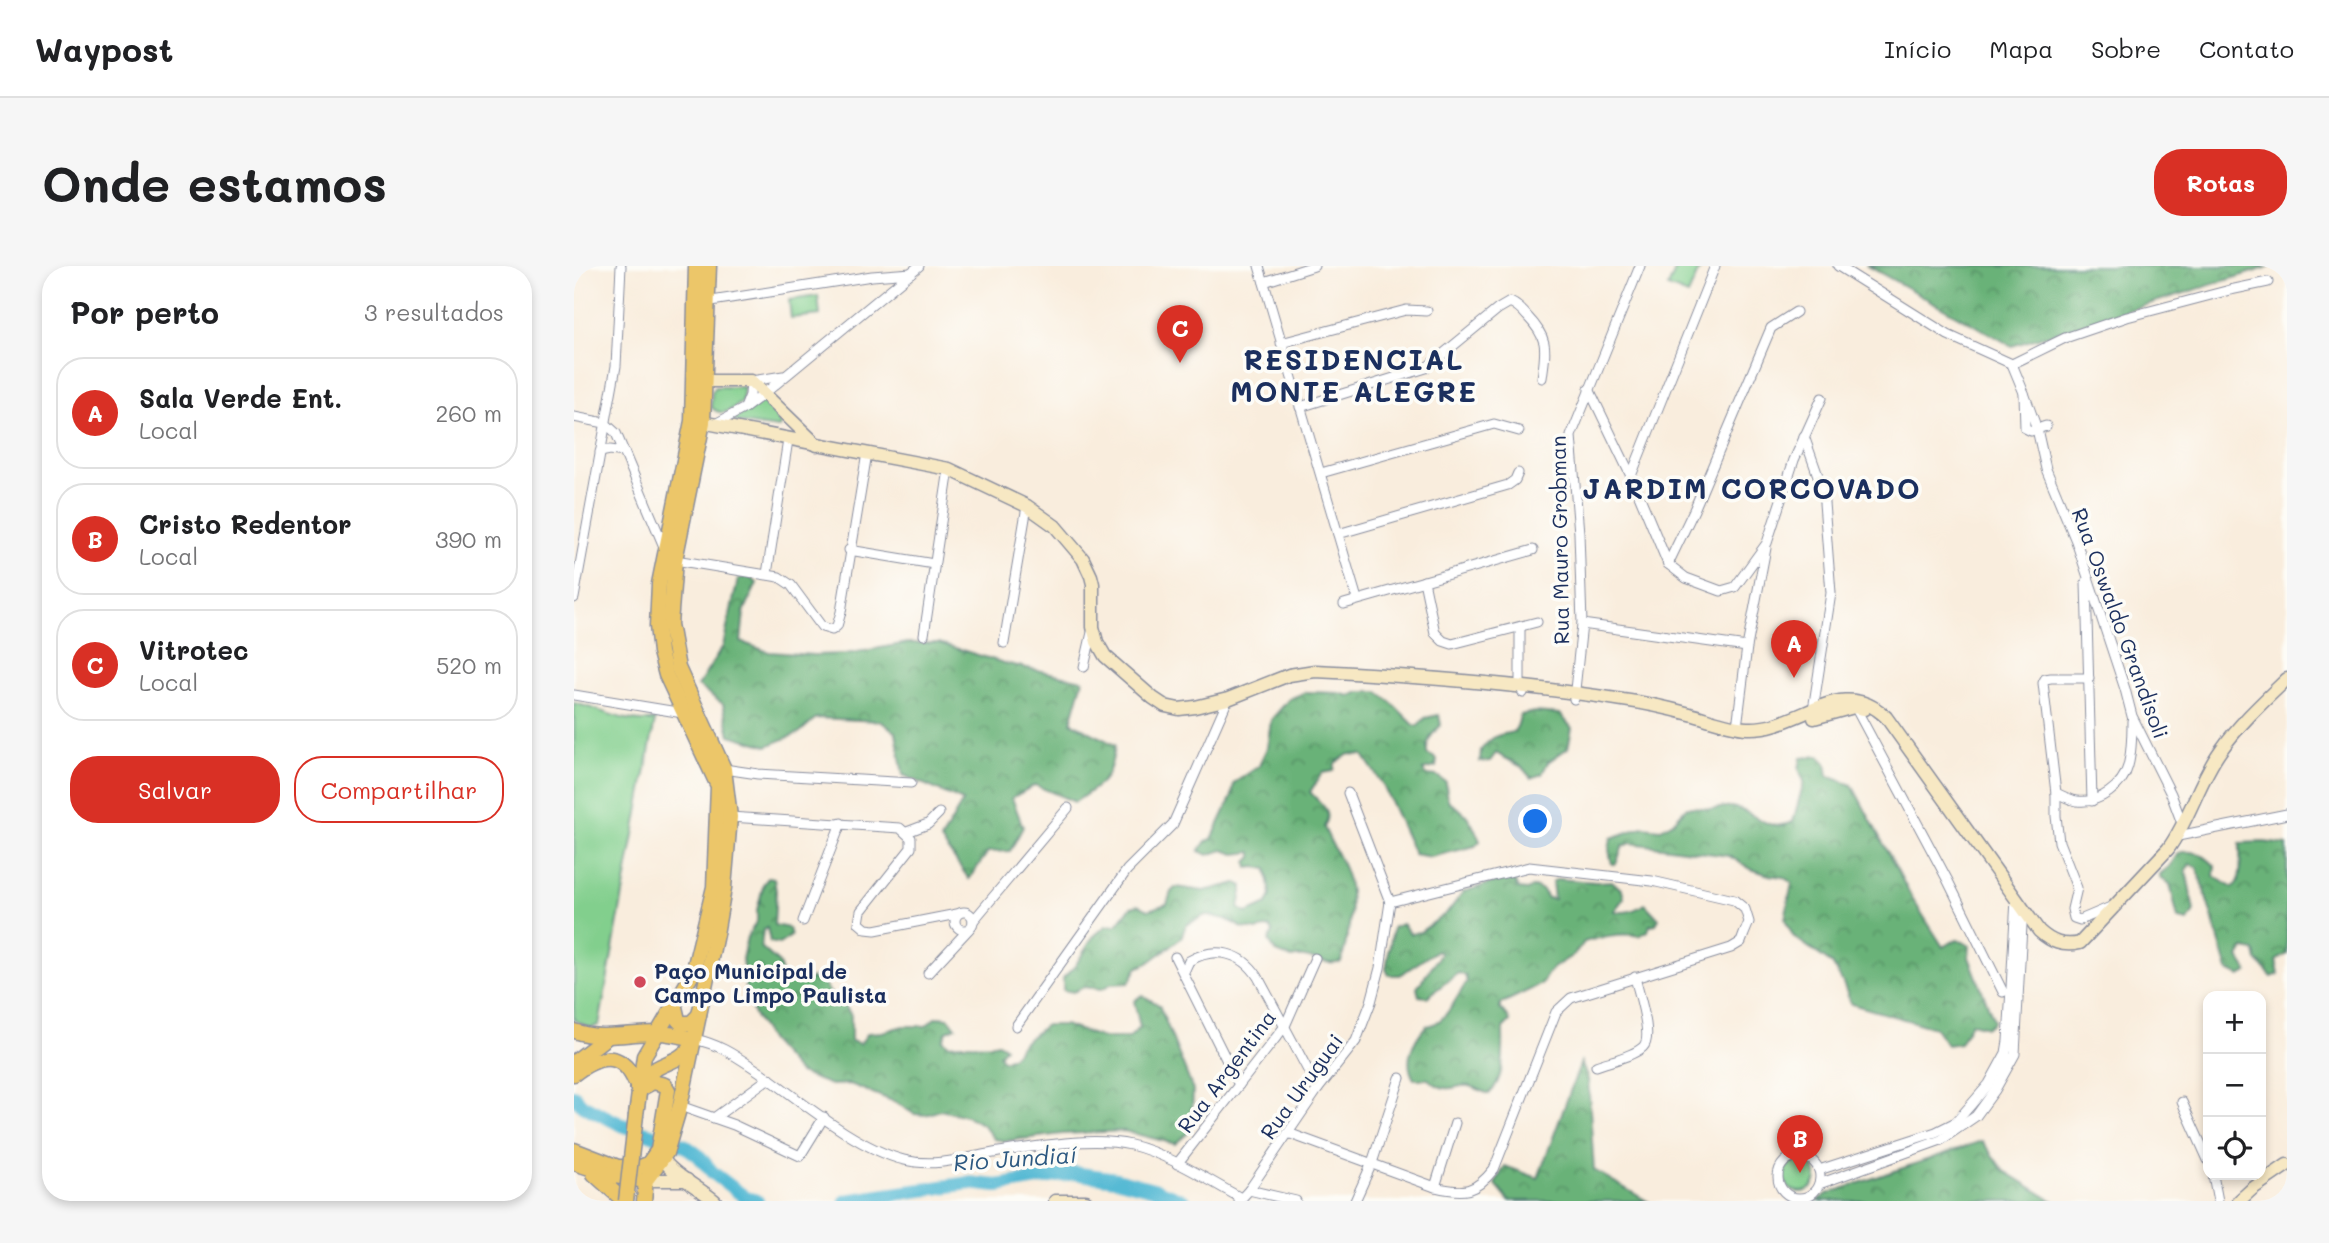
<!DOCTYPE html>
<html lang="pt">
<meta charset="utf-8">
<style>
:root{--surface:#fff;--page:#f6f6f6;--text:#202124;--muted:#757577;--line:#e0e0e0;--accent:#d93025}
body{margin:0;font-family:Mali,sans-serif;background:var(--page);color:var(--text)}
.controls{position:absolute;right:21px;bottom:21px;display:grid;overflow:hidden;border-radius:14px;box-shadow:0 4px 10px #0003}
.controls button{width:63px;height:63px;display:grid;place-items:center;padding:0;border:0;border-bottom:2px solid var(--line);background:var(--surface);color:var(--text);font:35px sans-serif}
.you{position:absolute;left:962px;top:556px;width:24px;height:24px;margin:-18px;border:5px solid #fff;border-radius:50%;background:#1a73e8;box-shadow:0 0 0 10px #1a73e833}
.badge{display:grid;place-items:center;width:46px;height:46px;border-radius:50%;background:var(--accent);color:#fff;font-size:23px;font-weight:700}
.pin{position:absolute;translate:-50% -58px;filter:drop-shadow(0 2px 4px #0008)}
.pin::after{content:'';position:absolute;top:37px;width:24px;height:21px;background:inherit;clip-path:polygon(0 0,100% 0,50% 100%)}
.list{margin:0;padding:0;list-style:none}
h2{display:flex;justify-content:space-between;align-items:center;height:91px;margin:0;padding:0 28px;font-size:30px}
h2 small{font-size:23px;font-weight:400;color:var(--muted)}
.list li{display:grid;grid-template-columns:46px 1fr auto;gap:21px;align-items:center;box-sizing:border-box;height:112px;margin:0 14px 14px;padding:0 14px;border:2px solid var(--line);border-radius:28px}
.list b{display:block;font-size:26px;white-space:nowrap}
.list p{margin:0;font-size:23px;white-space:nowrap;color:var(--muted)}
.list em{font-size:23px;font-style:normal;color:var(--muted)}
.actions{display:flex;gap:14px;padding:21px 28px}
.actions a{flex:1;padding:16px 0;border:2px solid var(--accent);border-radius:28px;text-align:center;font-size:24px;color:var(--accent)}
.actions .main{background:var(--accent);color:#fff}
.icon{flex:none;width:38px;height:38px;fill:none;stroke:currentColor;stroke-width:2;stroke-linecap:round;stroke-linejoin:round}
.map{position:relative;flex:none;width:1713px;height:935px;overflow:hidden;border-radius:28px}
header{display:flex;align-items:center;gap:42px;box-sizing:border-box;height:98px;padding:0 35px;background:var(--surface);border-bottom:2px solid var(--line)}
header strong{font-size:33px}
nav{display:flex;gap:38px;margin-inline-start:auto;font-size:24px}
.intro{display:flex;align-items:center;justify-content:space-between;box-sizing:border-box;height:168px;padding:0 42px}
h1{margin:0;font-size:49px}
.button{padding:18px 32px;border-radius:28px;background:var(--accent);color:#fff;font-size:24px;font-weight:700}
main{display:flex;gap:42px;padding:0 42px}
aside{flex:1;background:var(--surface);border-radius:28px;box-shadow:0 4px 10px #0003}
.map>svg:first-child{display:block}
</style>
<header>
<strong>Waypost</strong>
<nav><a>Início</a><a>Mapa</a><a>Sobre</a><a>Contato</a></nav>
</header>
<div class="intro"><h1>Onde estamos</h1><a class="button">Rotas</a></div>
<main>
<aside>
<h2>Por perto<small>3 resultados</small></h2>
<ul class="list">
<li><span class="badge">A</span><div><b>Sala Verde Ent.</b><p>Local</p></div><em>260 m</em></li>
<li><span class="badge">B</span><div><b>Cristo Redentor</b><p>Local</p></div><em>390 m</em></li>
<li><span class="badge">C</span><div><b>Vitrotec</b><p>Local</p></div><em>520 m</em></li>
</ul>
<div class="actions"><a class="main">Salvar</a><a>Compartilhar</a></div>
</aside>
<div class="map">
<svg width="1713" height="935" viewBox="0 0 1713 935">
<defs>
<pattern id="forest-crowns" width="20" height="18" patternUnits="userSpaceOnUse" patternTransform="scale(1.75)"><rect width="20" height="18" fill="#69b278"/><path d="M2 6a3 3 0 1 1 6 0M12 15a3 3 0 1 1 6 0" fill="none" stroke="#569166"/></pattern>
</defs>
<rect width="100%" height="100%" fill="#fdfcf7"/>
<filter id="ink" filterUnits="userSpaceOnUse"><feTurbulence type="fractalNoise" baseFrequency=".0143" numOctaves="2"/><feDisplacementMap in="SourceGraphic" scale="14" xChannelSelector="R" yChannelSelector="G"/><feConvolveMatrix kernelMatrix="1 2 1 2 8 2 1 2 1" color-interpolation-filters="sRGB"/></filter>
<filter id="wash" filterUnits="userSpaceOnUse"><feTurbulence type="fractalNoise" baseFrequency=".00686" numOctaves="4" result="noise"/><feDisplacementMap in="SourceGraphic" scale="28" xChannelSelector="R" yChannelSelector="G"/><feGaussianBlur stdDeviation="1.57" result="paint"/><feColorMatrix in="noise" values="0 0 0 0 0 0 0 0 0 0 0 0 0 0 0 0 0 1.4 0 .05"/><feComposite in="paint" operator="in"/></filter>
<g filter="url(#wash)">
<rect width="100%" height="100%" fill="#f9eddd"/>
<!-- green -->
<g fill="#82cf8d" stroke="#4e7f76" stroke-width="2">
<polygon points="1103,0 1127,0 1114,29 1094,21"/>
<polygon points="244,30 246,49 217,52 215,34"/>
<path d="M142,121h28l-2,15c-11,8 -20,16 -31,5l1,-15z"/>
<polygon points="187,134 198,143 207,159 204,162 161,156 161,153"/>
<path d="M0,437c27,6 52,22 81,17l-56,305 -9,3 -16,-8z"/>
<circle cx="1226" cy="910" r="16"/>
</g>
<!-- forest -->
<g fill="url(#forest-crowns)" stroke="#42706b" stroke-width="2">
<polygon points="1294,0 1698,0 1438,80"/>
<path d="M174,310l9,7 -13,29 -3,30 28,10 45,3 32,-1 62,-11h31l65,20 79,17 -12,42 44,23c-5,36 -11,37 -40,57l-40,-17 -23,13 11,29 -13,24 -22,1 -19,27 -28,-39 22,-39 -60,-26 -7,-43 -16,-11 -64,-3 -17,15 -32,13 -37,-11 -7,-31 -25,-18 25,-40 15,-67z"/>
<path d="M732,426l33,1 11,3 10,-4h18l13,10 23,23 4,1 7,-8 14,-3 2,10c-9,9 -15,15 -14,29l10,5 -1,8 -13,3 3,5 11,1 9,6c1,30 5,16 20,33 6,7 10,17 14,26l-5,5 -44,11 -17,-3 -31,-69 -20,-30 -14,-1 -14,9 -1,8 -12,2 -12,19c11,13 24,18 14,35 6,15 15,29 21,44 11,29 4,63 -4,91 -17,6 -32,-10 -49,-4l-16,-6 -7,-11 4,-9 -4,-5 -11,3 -15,-2 -17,-9 -21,-4 -19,10 -5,13 -33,25 -11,5 -8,15 -18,1 -9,5 -18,-2 -11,5 -10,-2v-12l12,-12 18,-29 13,-11 11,-1 14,-18 8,-2 9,5 19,-6 4,-12 5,-5 28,4 33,-8 6,3 -4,22 8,5 20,-9 4,-9 -4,-26 -11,-2 -8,1 -1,-6 5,-5v-5l-17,2 -12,-4 -15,5 -9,-4 7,-10 6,-2 20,-43 2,-13 25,-17 8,-18 4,-28 18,-21z"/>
<path d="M960,446l26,2 12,14 -4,20 -20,14 -6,12 -11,4 -9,-11 -26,-14 -6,8 -10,1 1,-12c3,-4 8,-9 12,-12 16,-9 23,2 27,-23z"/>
<path d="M1245,490l7,7 2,13 24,9 60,113 31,49 15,-8 12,7 -1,11 25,64 -7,6 -16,-4 -11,20 -13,2 -12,-17 -84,-24 -8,-21 -11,-19 -39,-28 -8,-17 7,-36 -9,-6 -14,-2 -18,-6 -22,-13 -98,-13 -8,3 -7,18h-4l-3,-14 2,-12 32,-11 18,2 12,-7 14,-15c8,0 14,1 22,2 7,1 15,-3 22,-2 25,4 35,27 62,15l11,-41 -5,-12 2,-11z"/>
<path d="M1690,576l23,3v109l-11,7 3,13 -7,3 -15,-17 -2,-9 -11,-2 -5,9 9,14 -8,4 -12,-6 -31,-103 -7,-3 -4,6 8,41 -6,10 -10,-2 -8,-35 -10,-6v-4l10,-8 8,-13c15,-4 26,1 37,13l-1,10 19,12c12,-13 6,-29 7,-45z"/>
<path d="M195,611l5,1 2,13 -2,34 15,3 2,8 -12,8 -9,-2 -3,-14 -4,2 -2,17 18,16 4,15 14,6 16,-6 10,4 9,14 10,5 9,14v26l9,3 8,-11 14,-1 21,-6h23l10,-9 13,1 7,9 -9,4 -4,9 7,5c16,-3 32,2 48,-2l7,4 -6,8 4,6 9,-4 12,-15 22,-17h18l39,13h26l11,-11 -6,-26 8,-6 17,10 34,85 -1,26 -4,17 -13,11 -51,-13 -62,3 -56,7 -12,-2 -12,-15 -16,-8 -26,-6 -14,5 -12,-1 -19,-12 -45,-18 -19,1 -32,-12 -29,-32 -16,-26 -8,-22 -4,-34 5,-22 10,-16v-11l7,-27z"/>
<path d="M984,613l38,3 16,-1 10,9 2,8 -10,13c12,3 21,-1 31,-7l14,15 -3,5 -6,1 -2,6 -9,5c-18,-4 -38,1 -55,6 -13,23 -31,16 -42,42l-42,20v5l7,6 3,6 -7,7c0,22 3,50 -14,66 -6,-2 -11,-5 -16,-7 -17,-6 -22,11 -45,-8h-14c-11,-18 -1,-38 12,-53 20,-1 30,-29 41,-44l-2,-7 -7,-2 -31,24 -8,-1 -2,-8 24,-35 -5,-2 -36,24h-11l-3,-6 7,-42 9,-3 9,10 9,-2 28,-20 15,-20 34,-11 17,-1 4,9 9,1 7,-3 9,3 4,8 7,1 -2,-17z"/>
<polygon points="1007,796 1014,813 1020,904 1073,935 935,935 921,918 931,900 964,912"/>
<polygon points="1408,875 1429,904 1479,935 1243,935 1253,928"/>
</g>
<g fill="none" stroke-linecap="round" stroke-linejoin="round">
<!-- river -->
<g stroke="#56bad4" stroke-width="14">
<polyline points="0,830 8,839 48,859 110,879 124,889 139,907 172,932 183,935"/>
<polyline points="272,935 395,917 423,920 499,907 542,913 583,924 610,935"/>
</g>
</g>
</g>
<g filter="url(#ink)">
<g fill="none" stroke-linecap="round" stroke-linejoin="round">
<!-- street casing -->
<g stroke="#8a8e9e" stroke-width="11">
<g id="street">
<polyline points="685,0 783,333"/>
<polyline points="1264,0 1374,69 1438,98 1450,127 1451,162 1457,165 1472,160"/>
<polyline points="690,16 740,0"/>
<polyline points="131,36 298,10 337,7"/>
<polyline points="707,77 832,44 853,45"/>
<polyline points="1438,98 1491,72 1553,51 1656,24 1694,16"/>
<polyline points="1015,123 1057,210 1094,298 1112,312 1147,325 1161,321 1193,277 1220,194 1248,132"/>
<polyline points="1450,127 1463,163 1472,203 1502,275 1551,423 1558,450 1597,528 1609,560"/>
<path d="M726,141l126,-39 72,-59 12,-7c7,3 12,8 17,14 22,23 19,32 15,62"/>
<polyline points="171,142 176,129 177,115 209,110"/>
<polyline points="0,151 31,157 42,167 91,283"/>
<polyline points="141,158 171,142 191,127 345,0"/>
<polyline points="1230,170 1249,224 1257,327 1239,444"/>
<polyline points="26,186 36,184 50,186"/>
<polyline points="747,207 920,158 945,165"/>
<polyline points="1057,210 1141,0"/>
<polyline points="764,268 934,219 941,214 944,207"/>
<polyline points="275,284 360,298"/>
<polyline points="101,294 205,311 217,319 248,361 258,364 263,360 267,346 293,187"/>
<polyline points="1094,298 1120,244 1197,62 1222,46"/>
<polyline points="193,308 214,174"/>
<polyline points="850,315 861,367 869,375 878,378 963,356"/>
<polyline points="1512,316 1518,535"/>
<polyline points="0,332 42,100 47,0"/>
<polyline points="770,338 959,284"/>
<polyline points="1008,358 1173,381"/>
<polyline points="946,361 946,419 949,427"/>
<polyline points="350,369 375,203"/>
<polyline points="430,377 453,240"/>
<polyline points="510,401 519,362"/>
<polyline points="1515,412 1477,412 1471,413 1469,417 1482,527 1482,550 1485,576 1503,622 1498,643 1500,652 1506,654 1539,640"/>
<polyline points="0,429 109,447"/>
<polyline points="1000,433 1008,358 1005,267 997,170 1066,0"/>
<polyline points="1280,439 1373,613 1429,726"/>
<polyline points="1163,461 1173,381 1192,282"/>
<polyline points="150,503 184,508 337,517"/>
<polyline points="774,527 816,636"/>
<path d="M1482,527c7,3 14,7 21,8 22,3 46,-15 51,-35 4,-15 4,-30 4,-45"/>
<polyline points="156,551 326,562 337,572 337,582 287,645 285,657 292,663 301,664 383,648"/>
<polyline points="333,566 354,558 365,547"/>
<polyline points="1604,570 1713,548"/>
<circle cx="390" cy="655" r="9"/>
<polyline points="229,655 267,557"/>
<polyline points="399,655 494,542"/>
<polyline points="601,691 665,819"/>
<path d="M610,706l5,-11c26,-15 53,-9 69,16l60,112"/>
<polyline points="354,707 395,663"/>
<polyline points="442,760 553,604 599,558 654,433"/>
<path d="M120,773c28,6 43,18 66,33 41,29 96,76 144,88 32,8 64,-3 95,-8 39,-6 94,-16 132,-7 37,9 77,35 110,53"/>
<path d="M1022,800c13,-5 36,-9 47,-19 11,-10 -5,-55 -8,-70"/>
<polyline points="1608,836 1634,894"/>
<polyline points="106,840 160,859 226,890 250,851"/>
<polyline points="140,852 195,812"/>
<path d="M714,867l147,54c29,7 40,6 59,-18l62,-157 15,-14 160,-50 10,-6 3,-8 5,-12 -4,-13 -11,-9 -82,-19 -123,-14 -139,35"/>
<circle cx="1225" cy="911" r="21"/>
<polyline points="603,898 711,760 741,692"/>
<polyline points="1245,904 1362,866 1382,856 1415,818 1432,787 1434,775 1442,633"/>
<polyline points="1639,909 1644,935"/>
<polyline points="1245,918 1367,874 1402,850 1421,824 1441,788 1449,641"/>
<polyline points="861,921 881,857"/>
<polyline points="675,924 722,935"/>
<polyline points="665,935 675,924 744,823 782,775 797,736 806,702 816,636"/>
<polyline points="781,935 798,897 826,812"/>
</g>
</g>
<!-- secondary casing -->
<g stroke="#8a8e9e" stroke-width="15">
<g id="secondary">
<polyline points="122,115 177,115 243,179"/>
<path d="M122,155l253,48 78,37 28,20 28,33 8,17 2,8v43l4,15 8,14 48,42 12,8 14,3 16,-2 33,-8 61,-24 26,-4c103,5 206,13 308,29 23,3 45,8 67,14 19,5 38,13 57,14 52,3 93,-55 139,-11l153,214c12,11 24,16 41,12l88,-94c22,-30 31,-69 53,-99 19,-27 43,-49 66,-71"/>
<polyline points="1240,452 1280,441 1290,443"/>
<path d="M84,885c10,22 38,34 57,50"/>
<polyline points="72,914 113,914"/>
<polyline points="481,935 512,935"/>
<polyline points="1665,935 1678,923 1713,899"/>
</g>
</g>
<!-- primary casing -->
<g stroke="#8a8e9e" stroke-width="17">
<g id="primary">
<polyline points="101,741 104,754 107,757 117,757 125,749"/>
<path d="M0,765c28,10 53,2 82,2 13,0 26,3 38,6"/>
<polyline points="0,796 33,771"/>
<path d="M0,808c28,-22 51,-23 64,15"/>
<path d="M66,820c13,-26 34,-18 52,-40"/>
<polyline points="62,849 70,790 119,707 140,621 144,520 92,409 86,386 83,360 85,318 118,155 122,0"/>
<polyline points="0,884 44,901 66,901 74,898 84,884 94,824 91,819 79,816 64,824"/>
<polyline points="0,897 41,910 66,914"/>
<polyline points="20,908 50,935"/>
<polyline points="72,914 92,887 106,840 142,668 150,622 156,551 150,503 104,402 96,358 101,294 129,156 135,0"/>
<polyline points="70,935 72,914"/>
</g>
</g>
<!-- street -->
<use href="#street" stroke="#fff" stroke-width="9"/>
<!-- secondary -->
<use href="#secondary" stroke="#f7e8c3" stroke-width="12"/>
<!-- primary -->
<use href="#primary" stroke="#ecc669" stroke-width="14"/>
<!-- primary-bridge casing -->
<g stroke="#8a8e9e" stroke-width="17" stroke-linecap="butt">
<polyline id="primary-bridge" points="52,935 62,849"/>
</g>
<!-- primary-bridge -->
<use href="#primary-bridge" stroke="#ecc669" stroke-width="14"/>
</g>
</g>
<!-- markers -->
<circle fill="#d1495b" stroke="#fdfcf7" stroke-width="2.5" cx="66" cy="716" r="7"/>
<g text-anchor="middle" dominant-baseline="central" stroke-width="7" stroke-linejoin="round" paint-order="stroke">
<!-- street labels -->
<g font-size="21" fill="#1b2f5e" stroke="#fdfcf7">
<text transform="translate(985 274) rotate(-91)">Rua Mauro Grobman</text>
<text transform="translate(1547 357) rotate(70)">Rua Oswaldo Grandisoli</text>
<text transform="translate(652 805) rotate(-53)">Rua Argentina</text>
<text transform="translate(727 820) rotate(-54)">Rua Uruguai</text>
</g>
<!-- poi labels -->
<g font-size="21" font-weight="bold" fill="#1b2f5e" stroke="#fdfcf7" text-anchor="start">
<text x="80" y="704">Paço Municipal de<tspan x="80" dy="24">Campo Limpo Paulista</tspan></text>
</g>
<!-- water labels -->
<g font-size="23" font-style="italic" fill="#2d5981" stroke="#fdfcf7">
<text transform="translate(441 892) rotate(-4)">Rio Jundiaí</text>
</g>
<!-- district labels -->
<g font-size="28" font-weight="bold" letter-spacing="2" fill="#1b2f5e" stroke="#fdfcf7">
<text x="780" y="93">RESIDENCIAL<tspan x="780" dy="32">MONTE ALEGRE</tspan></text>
<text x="1178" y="222">JARDIM CORCOVADO</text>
</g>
</g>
</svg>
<div class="controls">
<button>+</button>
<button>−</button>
<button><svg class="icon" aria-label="locate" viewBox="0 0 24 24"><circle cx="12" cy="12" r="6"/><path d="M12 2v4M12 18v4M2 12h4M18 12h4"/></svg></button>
</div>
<div class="you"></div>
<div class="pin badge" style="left:1220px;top:412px">A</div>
<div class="pin badge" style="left:1226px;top:907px">B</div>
<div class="pin badge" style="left:606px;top:97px">C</div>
</div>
</main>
